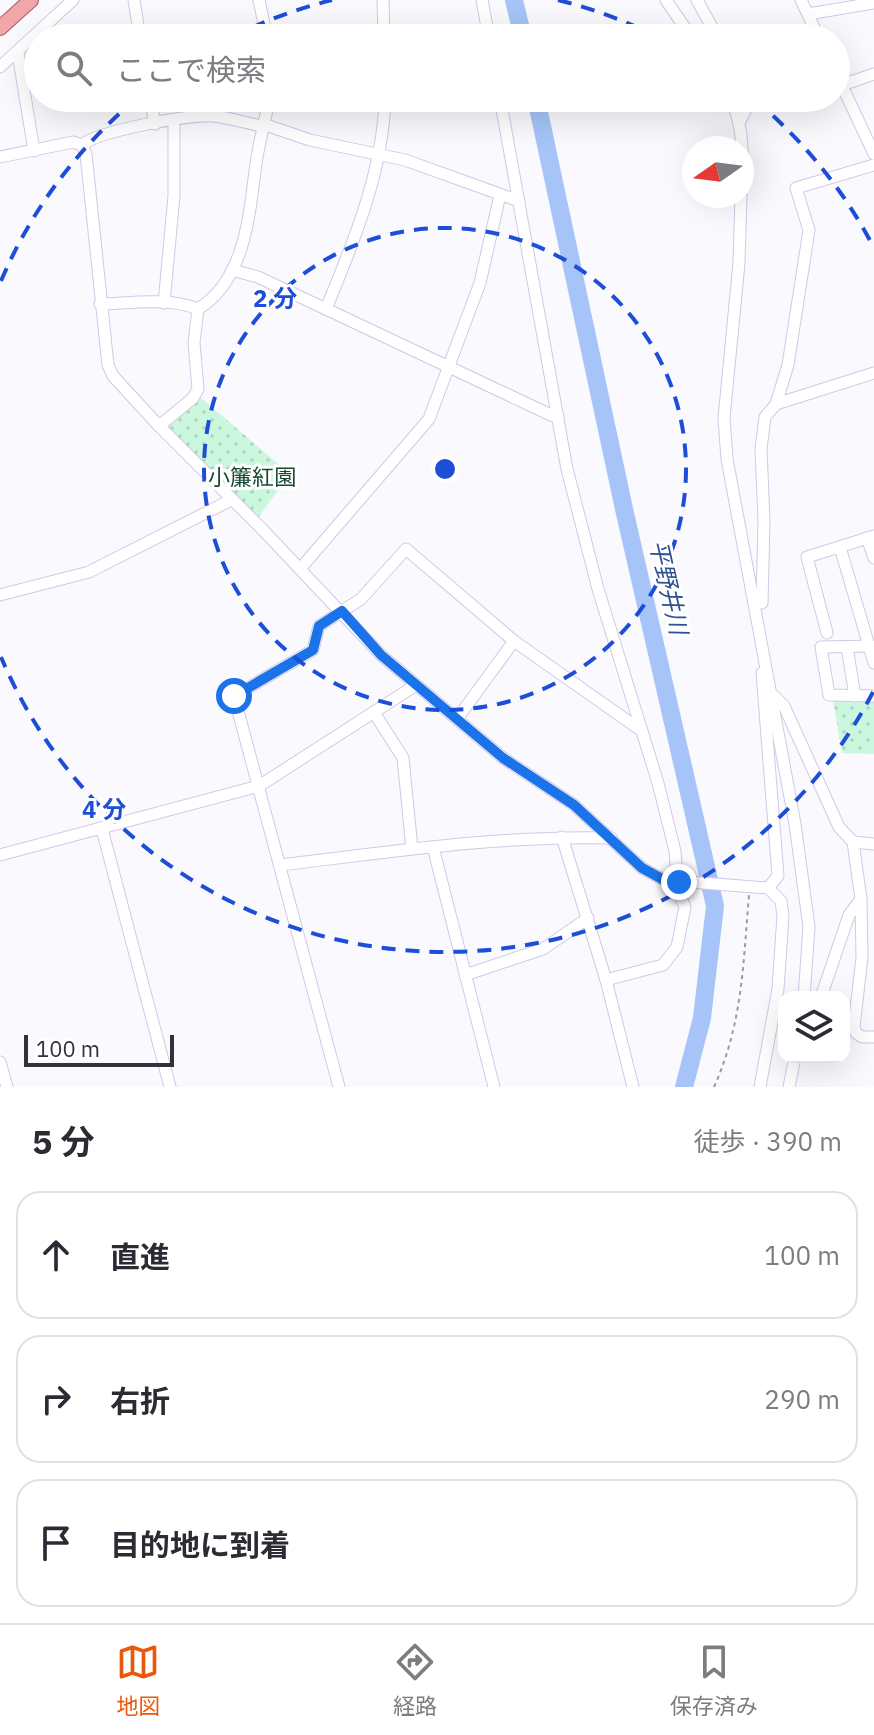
<!DOCTYPE html>
<html lang="ja">
<meta charset="utf-8">
<style>
:root{--surface:#fff;--page:#f7f7f7;--text:#2b2b33;--muted:#7c7c81;--line:#e1e1e2;--accent:#ea580c}
body{margin:0;font-family:"IBM Plex Sans","Noto Sans JP",sans-serif;background:var(--page);color:var(--text)}
.controls{position:absolute;right:24px;bottom:24px;display:grid;overflow:hidden;border-radius:16px;box-shadow:0 8px 32px #0002}
.controls button{width:72px;height:72px;display:grid;place-items:center;padding:0;border:0;border-bottom:2px solid var(--line);background:var(--surface);color:var(--text);font:40px sans-serif}
.compass{position:absolute;left:682px;top:136px;width:72px;height:72px;border-radius:50%;background:var(--surface);box-shadow:0 8px 32px #0002;rotate:256deg}
.scale{position:absolute;left:24px;bottom:20px;width:150px;box-sizing:border-box;padding-left:8px;border:4px solid #33313b;border-top:0;font-size:22px;line-height:28px;white-space:nowrap;color:#33313b;-webkit-text-stroke:6px #fff;paint-order:stroke}
.stop{position:absolute;width:24px;height:24px;margin:-18px;border:6px solid #1a73e8;border-radius:50%;background:#fff}
.stop.end{background:#1a73e8;border-color:#fff;box-shadow:0 2px 8px #0008}
.list{margin:0;padding:0;list-style:none}
h2{display:flex;justify-content:space-between;align-items:center;height:104px;margin:0;padding:0 32px;font-size:34px}
h2 small{font-size:26px;font-weight:400;color:var(--muted)}
.list li{display:grid;grid-template-columns:52px 1fr auto;gap:24px;align-items:center;box-sizing:border-box;height:128px;margin:0 16px 16px;padding:0 16px;border:2px solid var(--line);border-radius:24px}
.list b{display:block;font-size:30px;white-space:nowrap}
.list em{font-size:26px;font-style:normal;color:var(--muted)}
.icon{flex:none;width:44px;height:44px;fill:none;stroke:currentColor;stroke-width:2;stroke-linecap:round;stroke-linejoin:round}
.map{position:relative;flex:none;width:874px;height:1087px;overflow:hidden}
.search{position:absolute;background:var(--surface);box-shadow:0 8px 32px #0002;left:24px;right:24px;top:24px;height:88px;display:flex;align-items:center;gap:20px;box-sizing:border-box;padding:0 28px;border-radius:44px;color:var(--muted);font-size:30px}
.sheet{height:536px;background:var(--surface)}
nav{display:flex;justify-content:space-around;align-items:center;box-sizing:border-box;height:112px;border-top:2px solid var(--line);background:var(--surface);font-size:22px;color:var(--muted)}
nav a{display:grid;justify-items:center;gap:4px}
nav .on{color:var(--accent)}
.map>svg:first-child{display:block}
</style>
<div class="map">
<svg width="874" height="1087" viewBox="0 0 874 1087">
<defs>
<pattern id="park-dots" width="8" height="8" patternUnits="userSpaceOnUse" patternTransform="scale(2)"><rect width="8" height="8" fill="#ccf7df"/><path d="M2 2h.1M6 6h.1" fill="none" stroke="#b0d4c0" stroke-width="1.8" stroke-linecap="round"/></pattern>
</defs>
<rect width="100%" height="100%" fill="#faf9fe"/>
<!-- park -->
<g fill="url(#park-dots)">
<polygon points="200,397 290,474 257,519 164,427"/>
<polygon points="833,700 874,701 874,754 842,753"/>
</g>
<g fill="none" stroke-linecap="round" stroke-linejoin="round">
<!-- river -->
<g stroke="#a6c4f7" stroke-width="18">
<polyline points="514,0 523,38"/>
<polyline points="536,98 624,509 715,906 702,1018 684,1087"/>
</g>
<!-- minor casing -->
<g stroke="#d1c9e5" stroke-width="13">
<g id="minor">
<polyline points="134,0 140,38"/>
<polyline points="259,0 267,38"/>
<polyline points="383,0 384,38"/>
<polyline points="482,0 489,38"/>
<polyline points="666,0 692,38"/>
<polyline points="697,0 718,38"/>
<polyline points="801,0 819,38"/>
<polyline points="808,14 874,3"/>
<polyline points="18,53 34,151"/>
<polyline points="0,67 73,0"/>
<polyline points="836,73 874,154"/>
<polyline points="842,85 874,74"/>
<polyline points="150,98 155,124"/>
<polyline points="500,98 567,469 598,589 658,783 675,851 678,891 685,907 677,947 663,965 606,980"/>
<path d="M731,98c10,25 12,45 11,72"/>
<polyline points="740,121 745,111 742,98"/>
<polyline points="263,124 310,140 405,160 519,201"/>
<polyline points="82,145 86,154 108,365 113,376 159,426 263,530 381,655 503,758 574,805 642,868 664,880 768,888 781,901 783,916 778,989 760,1087"/>
<path d="M82,145c16,-14 108,-31 132,-29 16,2 32,7 48,10"/>
<polyline points="0,157 73,142 82,145"/>
<polyline points="741,196 739,263 724,418 727,459 795,824 809,927 804,997"/>
<polyline points="232,270 258,277 553,416 558,416"/>
<polyline points="164,303 174,196 174,120"/>
<path d="M100,304c32,-1 69,-7 98,5"/>
<path d="M326,309c28,-68 57,-137 59,-211"/>
<polyline points="776,404 874,373"/>
<path d="M159,426l34,-28 5,-9 -4,-46 4,-34c46,-28 51,-91 57,-138 3,-25 9,-49 15,-73"/>
<polyline points="867,538 874,558"/>
<polyline points="840,547 874,663"/>
<polyline points="300,569 429,419 480,283 500,195"/>
<polyline points="0,595 89,572 231,500"/>
<polyline points="762,603 764,521 761,449 765,417 776,404 788,365 809,230 796,188 874,165"/>
<polyline points="827,633 807,557 874,536"/>
<polyline points="874,646 821,647 829,695 874,696"/>
<polyline points="847,647 855,696"/>
<polyline points="762,673 778,876 768,888"/>
<polyline points="773,695 784,706 839,827 853,842 861,899 849,915 821,997"/>
<polyline points="375,714 403,758 412,849"/>
<polyline points="457,719 514,641"/>
<polyline points="102,829 170,1087"/>
<polyline points="562,837 606,980 633,1087"/>
<polyline points="853,842 874,844"/>
<polyline points="433,847 494,1087"/>
<polyline points="0,855 259,786 416,685"/>
<path d="M280,865c110,-13 221,-30 331,-27"/>
<polyline points="861,899 862,957 854,1027 856,1033 862,1037 874,1037"/>
<polyline points="465,975 543,949 588,918"/>
<polyline points="0,1062 7,1087"/>
<polyline points="339,1087 234,696 313,650 319,626 361,599 406,549 514,641 642,731"/>
<polyline points="789,1087 795,1057"/>
</g>
</g>
<!-- major casing -->
<g stroke="#a9585d" stroke-width="16">
<polyline id="major" points="0,28 31,0"/>
</g>
<!-- path -->
<path stroke="#9c9aa1" stroke-width="2" stroke-dasharray="4 4" stroke-linecap="butt" d="M714,1087c29,-65 29,-123 35,-192"/>
<!-- minor -->
<use href="#minor" stroke="#fff" stroke-width="11"/>
<!-- major -->
<use href="#major" stroke="#f1a7a9" stroke-width="14"/>
</g>
<g fill="none" stroke-linecap="round" stroke-linejoin="round">
<!-- route -->
<polyline stroke="#1a73e8" stroke-width="10" points="234,696 313,650 319,626 342,611 381,655 503,758 574,805 642,868 664,880 679,882"/>
</g>
<!-- distance rings -->
<g fill="none" stroke="#1d4ed8" stroke-width="4" stroke-dasharray="14 10">
<circle cx="445" cy="469" r="241"/>
<path d="M873 692A482 482 0 0 1 1 657M1 281A482 482 0 0 1 135 100M230 38A482 482 0 0 1 332 0M558 0A482 482 0 0 1 660 38M755 100A482 482 0 0 1 873 246"/>
</g>
<g text-anchor="middle" dominant-baseline="central" stroke-width="6" stroke-linejoin="round" paint-order="stroke">
<!-- park labels -->
<g font-size="22" fill="#184932" stroke="#fff">
<text x="252" y="476">小簾紅園</text>
</g>
<!-- water labels -->
<g font-size="24" font-style="italic" fill="#2f5190" stroke="#fff">
<text transform="translate(669 587) rotate(77)">平野井川</text>
</g>
</g>
<circle cx="445" cy="469" r="12" fill="#1d4ed8" stroke="#fff" stroke-width="4"/>
<g font-size="24" text-anchor="middle" font-weight="bold" fill="#1d4ed8" stroke="#fff" stroke-width="6" stroke-linejoin="round" paint-order="stroke">
<text x="275" y="307">2 分</text>
<text x="104" y="818">4 分</text>
</g>
</svg>
<div class="controls">
<button><svg class="icon" aria-label="layers" viewBox="0 0 24 24"><path d="M12 4l9 5-9 5-9-5zM3 14l9 5 9-5"/></svg></button>
</div>
<svg class="compass" viewBox="-18 -18 36 36"><path d="M0-13l5 13h-10z" fill="#e53935"/><path d="M0 13l5-13h-10z" fill="#7c7c81"/></svg>
<div class="scale">100 m</div>
<div class="stop" style="left:234px;top:696px"></div>
<div class="stop end" style="left:679px;top:882px"></div>
<div class="search"><svg class="icon" aria-label="search" viewBox="0 0 24 24"><circle cx="10" cy="10" r="6"/><path d="M15 15l6 6"/></svg>ここで検索</div>
</div>
<section class="sheet">
<h2>5 分<small>徒歩 · 390 m</small></h2>
<ul class="list">
<li><svg class="icon" aria-label="ahead" viewBox="0 0 24 24"><path d="M12 20V5M6 11l6-6 6 6"/></svg><div><b>直進</b></div><em>100 m</em></li>
<li><svg class="icon" aria-label="right" viewBox="0 0 24 24"><path d="M7 20v-9h11M14 6l5 5-5 5"/></svg><div><b>右折</b></div><em>290 m</em></li>
<li><svg class="icon" aria-label="arrive" viewBox="0 0 24 24"><path d="M6 21V4h12l-3 4 3 4H6"/></svg><div><b>目的地に到着</b></div></li>
</ul>
</section>
<nav>
<a class="on"><svg class="icon" aria-label="map" viewBox="0 0 24 24"><path d="M3 6l6-2 6 2 6-2v14l-6 2-6-2-6 2zM9 4v14M15 6v14"/></svg>地図</a>
<a><svg class="icon" aria-label="directions" viewBox="0 0 24 24"><path d="M12 3l9 9-9 9-9-9zM9 14v-3h6M13 9l2 2-2 2"/></svg>経路</a>
<a><svg class="icon" aria-label="saved" viewBox="0 0 24 24"><path d="M7 4h10v16l-5-4-5 4z"/></svg>保存済み</a>
</nav>
